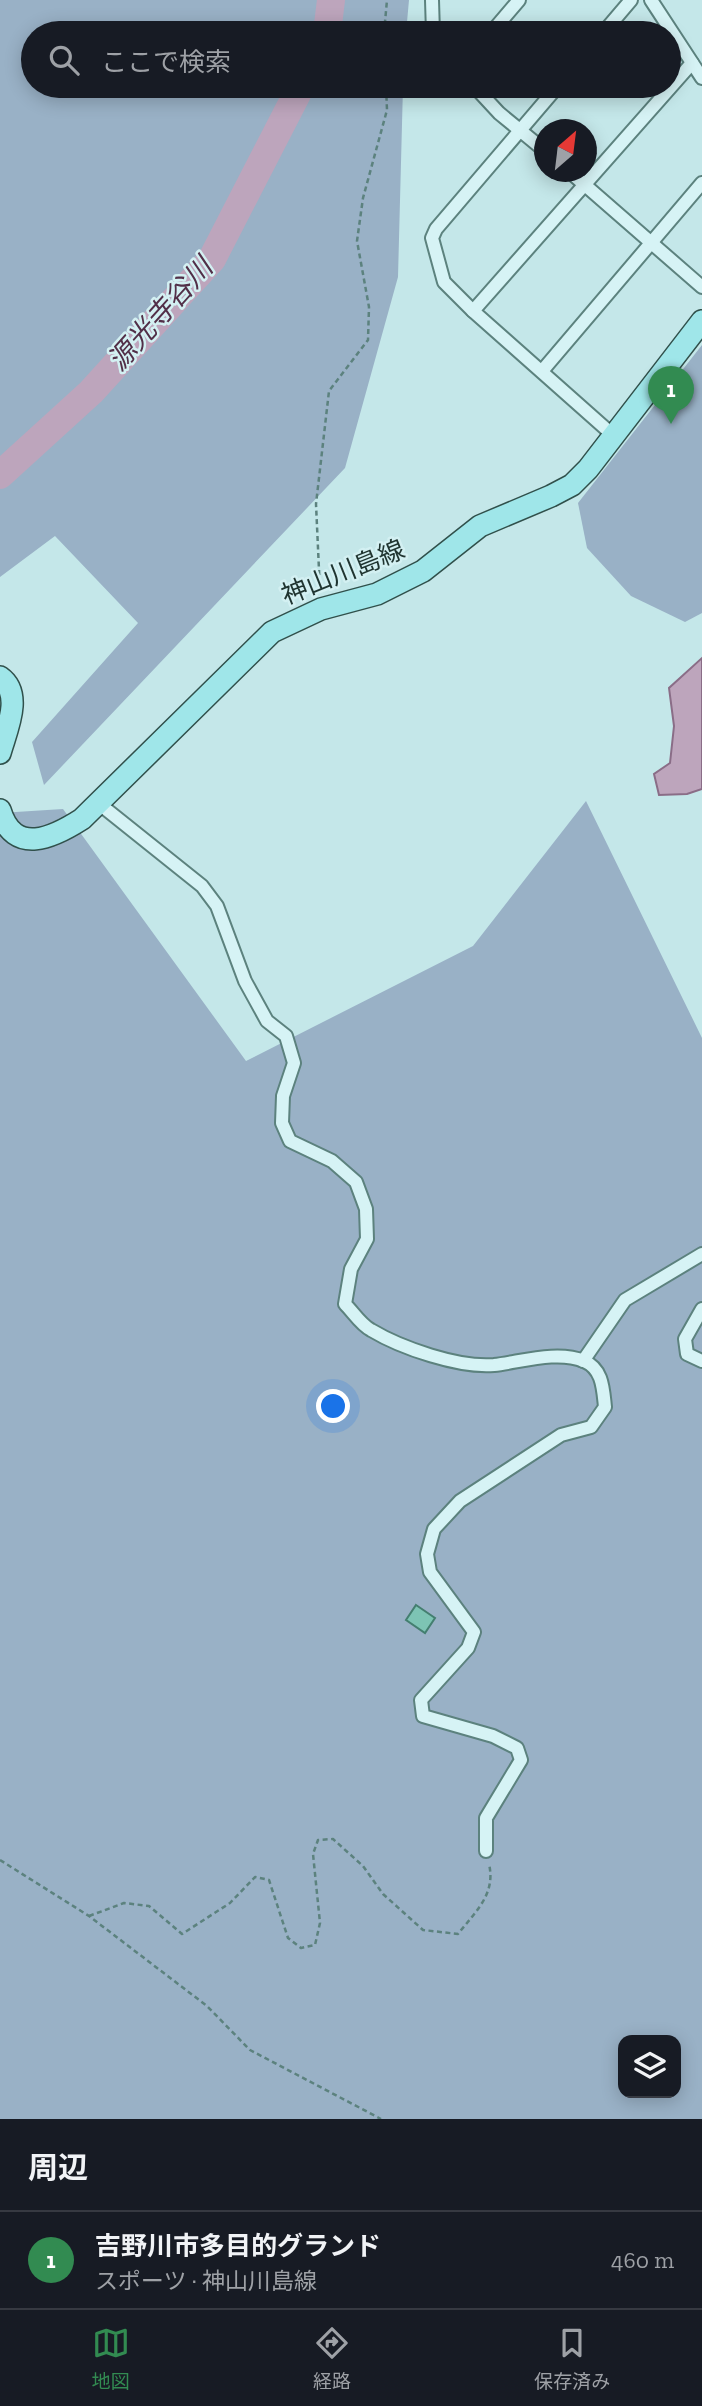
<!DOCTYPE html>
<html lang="ja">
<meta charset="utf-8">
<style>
:root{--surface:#171b24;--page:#242831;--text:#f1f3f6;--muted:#9ea1a6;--line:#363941;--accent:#328b51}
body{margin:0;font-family:"Zilla Slab","Noto Sans JP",serif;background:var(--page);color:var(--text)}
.controls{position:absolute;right:21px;bottom:21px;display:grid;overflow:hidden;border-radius:14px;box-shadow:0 4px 18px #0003}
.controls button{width:63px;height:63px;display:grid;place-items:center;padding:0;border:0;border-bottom:2px solid var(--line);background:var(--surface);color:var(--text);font:35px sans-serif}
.compass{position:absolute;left:534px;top:119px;width:63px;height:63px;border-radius:50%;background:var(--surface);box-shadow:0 4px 18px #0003;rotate:28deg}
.you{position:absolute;left:334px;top:1407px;width:24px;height:24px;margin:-18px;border:5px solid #fff;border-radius:50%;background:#1a73e8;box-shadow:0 0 0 10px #1a73e833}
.badge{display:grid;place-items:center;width:46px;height:46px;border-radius:50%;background:var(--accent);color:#fff;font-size:23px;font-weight:700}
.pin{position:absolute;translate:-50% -58px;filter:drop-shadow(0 2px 4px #0008)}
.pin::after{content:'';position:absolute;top:37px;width:24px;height:21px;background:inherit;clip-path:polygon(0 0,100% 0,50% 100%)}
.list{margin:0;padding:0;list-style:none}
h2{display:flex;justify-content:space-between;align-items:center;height:91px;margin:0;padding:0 28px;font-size:30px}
h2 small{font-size:23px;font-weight:400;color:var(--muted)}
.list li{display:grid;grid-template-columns:46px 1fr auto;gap:21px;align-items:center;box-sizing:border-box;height:98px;padding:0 28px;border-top:2px solid var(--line)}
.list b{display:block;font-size:26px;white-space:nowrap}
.list p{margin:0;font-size:23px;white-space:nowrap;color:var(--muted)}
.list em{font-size:23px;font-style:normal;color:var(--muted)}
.icon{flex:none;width:38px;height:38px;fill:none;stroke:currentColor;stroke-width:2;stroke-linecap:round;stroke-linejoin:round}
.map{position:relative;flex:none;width:702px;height:2119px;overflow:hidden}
.search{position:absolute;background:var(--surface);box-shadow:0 4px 18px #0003;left:21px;right:21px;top:21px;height:77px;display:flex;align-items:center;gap:18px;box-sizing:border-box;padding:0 24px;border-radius:38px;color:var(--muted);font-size:26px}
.sheet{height:189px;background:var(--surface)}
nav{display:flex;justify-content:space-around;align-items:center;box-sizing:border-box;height:98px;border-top:2px solid var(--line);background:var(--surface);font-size:19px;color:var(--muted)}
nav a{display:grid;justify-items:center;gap:4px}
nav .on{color:var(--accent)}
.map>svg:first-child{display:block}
</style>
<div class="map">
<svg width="702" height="2119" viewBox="0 0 702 2119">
<rect width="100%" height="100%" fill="#c4e7e9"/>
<!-- green -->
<g fill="#99b1c6" fill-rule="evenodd">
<polygon points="0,0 409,0 406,33 33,33 33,86 403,86 398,277 345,468 44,785 32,742 138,623 55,536 0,577"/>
<polygon points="702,345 702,613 685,622 631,596 587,548 578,503"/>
<path d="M586,801l116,237v1081h-702v-1306l63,-4 183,252 227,-115zM623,2040h53v53h-53z"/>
</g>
<!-- water -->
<polygon fill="#bda5bc" stroke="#8a6d87" stroke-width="2" points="702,658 702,789 687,794 659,795 654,774 670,763 674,726 669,688"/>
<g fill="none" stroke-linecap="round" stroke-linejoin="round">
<!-- river -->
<g stroke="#bda5bc" stroke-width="28">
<polyline points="327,33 331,0"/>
<polyline points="0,475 91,392 212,259 301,86"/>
</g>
</g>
<!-- building -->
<polygon fill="#7dc4b4" stroke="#447f70" stroke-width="2" points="416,1605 435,1618 425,1633 406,1620"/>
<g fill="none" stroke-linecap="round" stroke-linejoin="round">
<!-- minor casing -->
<g stroke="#5c827e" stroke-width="16">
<g id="minor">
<polyline points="432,0 433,33"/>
<polyline points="651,0 702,78"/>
<polyline points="491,33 519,0"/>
<polyline points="603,33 631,0"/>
<polyline points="474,86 499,113 544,150"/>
<polyline points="570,172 702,287"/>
<polyline points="473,311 444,282 432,238 436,229 558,86"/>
<polyline points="542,371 702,183"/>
<polyline points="614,436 473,311 692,63"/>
<path d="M97,802l105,84 15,20 28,75 22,40 19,15 8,27 -11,33 -1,27 8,18 42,20 24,21 10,27 1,30 -16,30 -6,35c8,8 16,21 26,26 30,18 88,38 123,35 27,-3 63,-15 90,-4 19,8 19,28 21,46l-14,20 -30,8 -101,66 -26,28 -7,25 3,18 44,60 -6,16 -47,52 2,16 70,20 24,12 4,12 -35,58v33"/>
<polyline points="702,1309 685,1339 687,1354 702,1361"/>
<polyline points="583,1361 625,1300 702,1254"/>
</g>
</g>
<!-- primary casing -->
<g stroke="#30504b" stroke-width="24">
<g id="primary">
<path d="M0,677c24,17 6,54 0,76"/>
<path d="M0,810c14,47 54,27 82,9l190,-187 49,-23 56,-15 46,-23 57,-45 71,-30 21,-11 16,-16 114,-148"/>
</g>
</g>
<!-- path -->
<g stroke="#5c827e" stroke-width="2.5" stroke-dasharray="5 3.5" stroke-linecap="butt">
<polyline points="384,33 387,0"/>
<polyline points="320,592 316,504 329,391 368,340 369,307 357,241 363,198 387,110 386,86"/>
<polyline points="0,1860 89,1916 207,2006 250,2050 381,2119"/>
<path d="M89,1916l35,-13 25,3 33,28 48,-31 25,-26 14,3 19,58 13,10 14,-3 5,-22 -7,-69 5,-14 15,-1 30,27 20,28 40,36 35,4c18,-23 38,-40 31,-70"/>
</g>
<!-- minor -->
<use href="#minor" stroke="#d6f3f5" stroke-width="12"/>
<!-- primary -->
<use href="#primary" stroke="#9fe6e9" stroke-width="21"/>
</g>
<g text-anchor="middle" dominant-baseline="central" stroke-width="5" stroke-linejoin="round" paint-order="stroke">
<!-- street labels -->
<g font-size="26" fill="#1f3430" stroke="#d3f0f2">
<text transform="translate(343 572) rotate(-22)">神山川島線</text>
</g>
<!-- water labels -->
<g font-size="28" font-style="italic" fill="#522f48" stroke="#d3f0f2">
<text transform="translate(160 314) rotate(-48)">源光寺谷川</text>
</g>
</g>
</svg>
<div class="controls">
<button><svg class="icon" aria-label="layers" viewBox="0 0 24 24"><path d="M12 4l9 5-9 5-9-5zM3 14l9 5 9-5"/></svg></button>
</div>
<svg class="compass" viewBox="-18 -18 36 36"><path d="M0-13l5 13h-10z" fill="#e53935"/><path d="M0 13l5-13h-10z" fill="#9ea1a6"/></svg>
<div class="you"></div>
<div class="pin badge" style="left:671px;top:424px">1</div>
<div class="search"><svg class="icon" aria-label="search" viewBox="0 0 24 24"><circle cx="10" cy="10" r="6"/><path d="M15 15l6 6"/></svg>ここで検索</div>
</div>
<section class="sheet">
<h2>周辺<small></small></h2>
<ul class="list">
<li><span class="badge">1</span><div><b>吉野川市多目的グランド</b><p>スポーツ · 神山川島線</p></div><em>460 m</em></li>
</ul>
</section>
<nav>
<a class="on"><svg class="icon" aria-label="map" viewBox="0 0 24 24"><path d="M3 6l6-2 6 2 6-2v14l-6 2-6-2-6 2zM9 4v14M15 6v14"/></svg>地図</a>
<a><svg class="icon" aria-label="directions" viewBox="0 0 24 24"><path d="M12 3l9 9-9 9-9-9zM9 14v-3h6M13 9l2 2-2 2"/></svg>経路</a>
<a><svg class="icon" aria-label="saved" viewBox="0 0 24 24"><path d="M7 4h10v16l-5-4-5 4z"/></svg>保存済み</a>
</nav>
